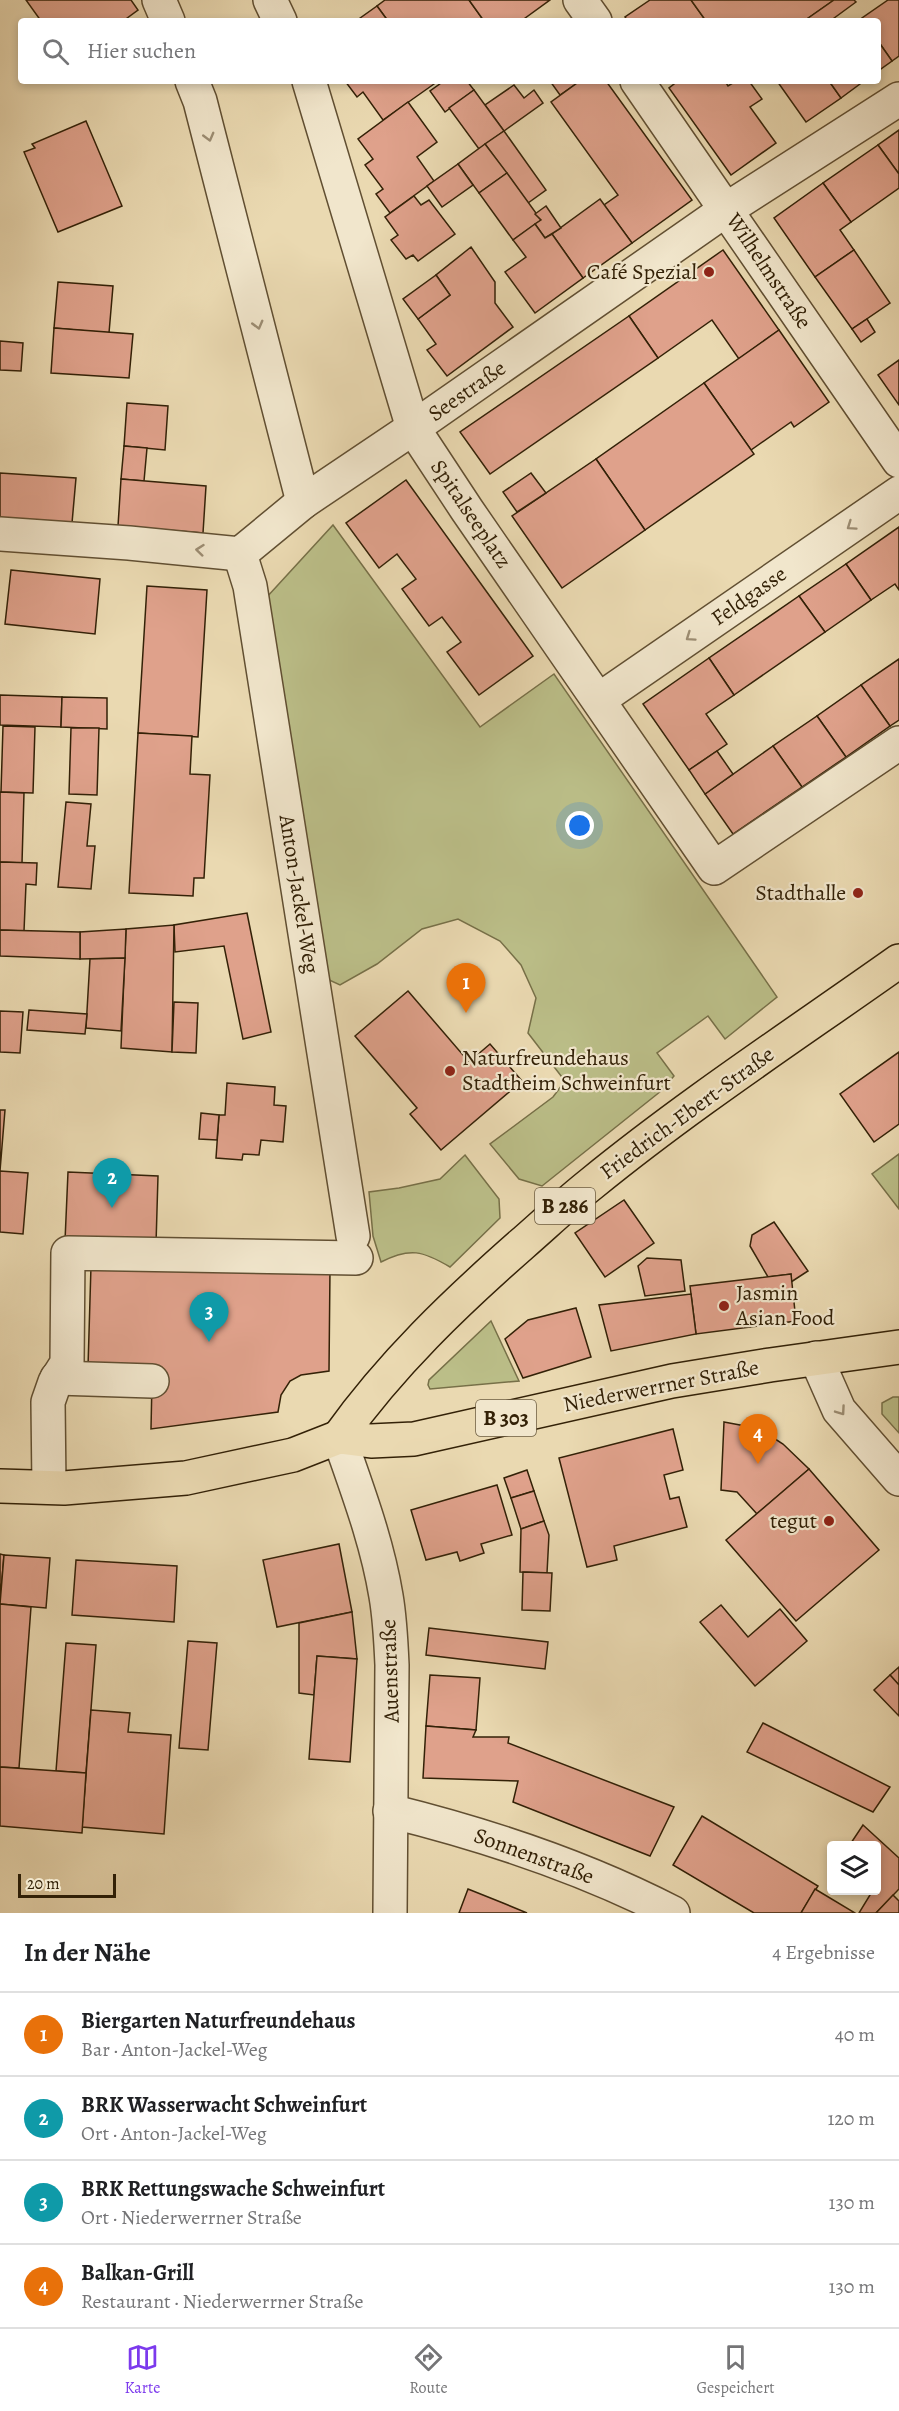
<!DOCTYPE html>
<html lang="de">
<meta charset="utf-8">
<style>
:root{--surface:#fff;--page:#f2f2f2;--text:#202124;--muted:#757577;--line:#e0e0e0;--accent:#7c3aed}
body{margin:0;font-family:Alegreya,serif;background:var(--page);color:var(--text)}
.controls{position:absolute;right:18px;bottom:18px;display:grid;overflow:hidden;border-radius:6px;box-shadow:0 3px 9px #0003}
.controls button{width:54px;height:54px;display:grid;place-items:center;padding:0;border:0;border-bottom:2px solid var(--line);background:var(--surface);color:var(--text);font:30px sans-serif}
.scale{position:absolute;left:18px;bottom:15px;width:98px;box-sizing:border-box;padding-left:6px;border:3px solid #332107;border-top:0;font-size:16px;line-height:21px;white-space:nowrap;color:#332107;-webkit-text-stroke:4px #f1e6cc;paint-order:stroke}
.you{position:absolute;left:580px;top:826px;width:21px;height:21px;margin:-15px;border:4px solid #fff;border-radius:50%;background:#1a73e8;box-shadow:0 0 0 9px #1a73e833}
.badge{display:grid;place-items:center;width:39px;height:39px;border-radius:50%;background:var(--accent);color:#fff;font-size:20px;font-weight:700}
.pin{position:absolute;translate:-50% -50px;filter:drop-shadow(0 2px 3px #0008)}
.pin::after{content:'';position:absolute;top:32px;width:21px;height:18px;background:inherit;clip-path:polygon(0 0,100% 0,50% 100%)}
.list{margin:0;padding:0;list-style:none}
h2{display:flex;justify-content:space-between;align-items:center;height:78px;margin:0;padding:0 24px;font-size:26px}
h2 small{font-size:20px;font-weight:400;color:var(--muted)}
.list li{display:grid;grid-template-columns:39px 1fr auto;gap:18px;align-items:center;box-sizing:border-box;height:84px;padding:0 24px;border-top:2px solid var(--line)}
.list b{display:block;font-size:22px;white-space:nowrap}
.list p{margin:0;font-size:20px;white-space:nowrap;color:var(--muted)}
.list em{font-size:20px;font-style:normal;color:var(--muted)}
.icon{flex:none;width:33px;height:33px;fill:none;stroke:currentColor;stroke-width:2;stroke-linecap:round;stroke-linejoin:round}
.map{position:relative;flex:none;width:899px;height:1913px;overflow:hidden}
.search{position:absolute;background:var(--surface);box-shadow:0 3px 9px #0003;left:18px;right:18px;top:18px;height:66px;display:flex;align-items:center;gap:15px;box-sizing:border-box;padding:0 21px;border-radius:6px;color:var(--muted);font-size:22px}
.sheet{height:414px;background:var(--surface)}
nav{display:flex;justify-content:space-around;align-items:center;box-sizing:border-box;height:84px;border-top:2px solid var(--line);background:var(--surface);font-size:16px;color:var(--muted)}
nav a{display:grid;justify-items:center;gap:3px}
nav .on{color:var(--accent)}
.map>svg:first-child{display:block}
</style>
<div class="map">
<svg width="899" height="1913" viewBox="0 0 899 1913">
<rect width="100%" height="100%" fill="#ead9b1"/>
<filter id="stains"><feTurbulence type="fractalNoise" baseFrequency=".00333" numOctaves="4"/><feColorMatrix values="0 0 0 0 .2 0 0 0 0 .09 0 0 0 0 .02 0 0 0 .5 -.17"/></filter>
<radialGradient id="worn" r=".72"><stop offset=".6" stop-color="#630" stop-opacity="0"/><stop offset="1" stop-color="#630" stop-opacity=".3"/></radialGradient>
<!-- green -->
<g fill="#bbbe88" stroke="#777048" stroke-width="1.5">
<polygon points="333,525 480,727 554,674 777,997 725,1039 708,1016 657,1053 674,1076 661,1091 542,1186 519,1179 490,1144 553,1097 565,1081 528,1033 536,998 521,965 500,941 458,919 422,929 377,964 340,985 327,979 266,598"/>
<polygon points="899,1154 899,1209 872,1174"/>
<path d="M465,1155l34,44 1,19 -50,49c-27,-16 -40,-20 -69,-5l-8,-26 -4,-44 30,-4 41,-9z"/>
<polygon points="491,1321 519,1381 430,1389 428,1385 429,1380"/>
<polygon points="893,1397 899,1397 899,1433 882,1414 882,1403"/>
</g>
<!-- building -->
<g fill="#dfa18b" stroke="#332107" stroke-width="1.5">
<polygon points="26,0 131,0 138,10 123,21 41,21"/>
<polygon points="385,0 469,0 484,21 388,21 377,6"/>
<polygon points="469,0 550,0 521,21 484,21"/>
<polygon points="650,0 691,0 706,21 628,21 625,17"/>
<polygon points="691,0 834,0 804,21 706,21"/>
<polygon points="834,0 854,0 856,2 830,21 804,21"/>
<polygon points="888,0 899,0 899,56 892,61 878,41 878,21 864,21 862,18"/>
<polygon points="377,6 388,21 356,21"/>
<polygon points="878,41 892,61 878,71"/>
<polygon points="345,81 431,81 434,84 383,120 363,92 357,97"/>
<polygon points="444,81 467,81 474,90 445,112 430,91"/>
<polygon points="550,81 580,81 560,95"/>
<polygon points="580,81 606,81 692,200 632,243 604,205 618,195 551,102"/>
<polygon points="678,81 725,81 728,86 736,81 749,81 762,99 750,107 776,143 731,175 669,88"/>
<polygon points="777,81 829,81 841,98 806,122"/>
<polygon points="829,81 864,81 841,98"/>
<polygon points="514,85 524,98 534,90 543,103 504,131 485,105"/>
<polygon points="474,90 504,131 479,149 449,108"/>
<polygon points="408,102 437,142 417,157 434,181 390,213 376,194 383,189 365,165 373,159 358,139"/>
<polygon points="86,121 122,206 58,232 24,152 35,148 32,144"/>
<polygon points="899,130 899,174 878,145"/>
<polygon points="504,131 546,190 528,203 485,144"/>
<polygon points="485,144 507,173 479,193 458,164"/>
<polygon points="878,145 899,174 899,188 851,222 823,183"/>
<polygon points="458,164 473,185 442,207 427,186"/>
<polygon points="507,173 541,220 513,240 479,193"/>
<polygon points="823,183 851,222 840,230 854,250 815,277 774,218"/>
<polygon points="414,196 421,205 429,200 455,234 418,261 413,255 406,259 391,240 398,235 385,217"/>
<polygon points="600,199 632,243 583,278 552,234"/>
<polygon points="546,206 561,228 545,238 535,224 541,220 535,214"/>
<polygon points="535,224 545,238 552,234 583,278 535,313 505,272 526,257 513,240"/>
<polygon points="471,247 495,282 495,303 513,327 447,376 427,350 436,344 418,319 450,295 436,275"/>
<polygon points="723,250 779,330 739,359 712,320 658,358 629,316"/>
<polygon points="854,250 890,303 852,329 815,277"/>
<polygon points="436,275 450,295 418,319 403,299"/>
<polygon points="58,282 113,286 109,333 54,328"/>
<polygon points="629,316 658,358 490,474 460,432"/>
<polygon points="867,319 875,332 861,342 852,329"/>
<polygon points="54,328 133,334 129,378 51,373"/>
<polygon points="779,330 829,402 794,427 791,422 751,450 704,383"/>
<polygon points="0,341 23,343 21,371 0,370"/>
<polygon points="899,360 899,405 878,375"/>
<polygon points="704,383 754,454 645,530 596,459"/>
<polygon points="127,403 168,406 165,450 124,446"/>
<polygon points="124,446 147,448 144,481 121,479"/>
<polygon points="596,459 645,530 562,588 512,516"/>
<polygon points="0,473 76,478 72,523 0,518"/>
<polygon points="531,473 546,493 517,512 503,492"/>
<polygon points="121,479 206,486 203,533 118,526"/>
<polygon points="406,480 533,656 479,695 447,652 461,642 442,617 429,626 402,589 416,579 397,554 379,568 346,523"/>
<polygon points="899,527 899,590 895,584 871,600 846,564"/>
<polygon points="846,564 871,600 825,632 799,596"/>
<polygon points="11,570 100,579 95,634 5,624"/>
<polygon points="147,586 207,590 198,737 138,733"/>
<polygon points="799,596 825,632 734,695 709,658"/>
<polygon points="709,658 734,695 706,714 727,744 689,770 643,704"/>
<polygon points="899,659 899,720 890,726 861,685"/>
<polygon points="861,685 890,726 846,757 817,716"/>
<polygon points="0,695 62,697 61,727 0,725"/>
<polygon points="62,697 107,698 107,729 61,727"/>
<polygon points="817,716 846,757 802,787 773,746"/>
<polygon points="3,726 35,727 33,793 1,792"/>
<polygon points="71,728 99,728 97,795 69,794"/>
<polygon points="138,733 192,736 190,774 210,775 204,878 194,878 193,896 129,893"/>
<polygon points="773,746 802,787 733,834 705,794"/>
<polygon points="717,751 733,774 705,794 689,770"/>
<polygon points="0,792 24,793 22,863 0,862"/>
<polygon points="66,802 91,804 87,846 95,846 91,889 58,887"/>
<polygon points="0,862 37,863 36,885 26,884 24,931 0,930"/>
<polygon points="247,913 271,1032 243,1039 224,946 175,952 174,925"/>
<polygon points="174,925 172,1052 121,1048 126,929"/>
<polygon points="126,929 125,958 80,959 80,932"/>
<polygon points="0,930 80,932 80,959 0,956"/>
<polygon points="125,958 121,1031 86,1028 90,959"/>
<polygon points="408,991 469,1062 490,1044 522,1081 441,1150 410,1114 417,1108 355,1036"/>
<polygon points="174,1002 198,1003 196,1053 172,1052"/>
<polygon points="29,1010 87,1014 85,1034 27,1030"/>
<polygon points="0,1011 23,1012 20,1053 0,1052"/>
<polygon points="899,1052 899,1124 874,1142 840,1094"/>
<polygon points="227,1083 275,1087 274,1105 286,1106 283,1142 261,1140 259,1155 243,1154 242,1160 216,1158 219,1115 225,1115"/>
<polygon points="0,1110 5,1110 0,1171"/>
<polygon points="201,1113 219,1115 217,1140 199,1139"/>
<polygon points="0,1171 28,1173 23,1234 0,1232"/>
<polygon points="68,1172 158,1176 156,1244 65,1241"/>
<polygon points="624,1200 654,1243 605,1277 575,1233"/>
<polygon points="774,1222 808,1271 791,1282 791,1274 768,1277 750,1246 752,1235"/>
<polygon points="647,1258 681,1260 685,1291 645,1296 638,1266"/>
<polygon points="91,1266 330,1269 329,1371 301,1375 290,1381 281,1395 278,1412 151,1429 152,1381 88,1367"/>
<polygon points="791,1274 796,1321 696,1334 690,1286"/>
<polygon points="691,1294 696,1334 611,1351 599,1305"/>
<polygon points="576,1308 591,1357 523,1378 505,1339 528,1320"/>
<polygon points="724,1422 756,1428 769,1435 783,1444 809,1469 757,1514 737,1492 721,1490"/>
<polygon points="673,1429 683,1470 664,1475 670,1499 679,1497 687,1527 614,1546 617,1560 587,1567 559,1458"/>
<polygon points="809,1469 879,1550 796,1621 726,1540"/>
<polygon points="527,1470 534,1491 511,1498 504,1478"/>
<polygon points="497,1485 512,1535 481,1544 484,1553 460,1561 457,1552 426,1560 411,1510"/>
<polygon points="534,1491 544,1521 521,1529 511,1498"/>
<polygon points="544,1521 549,1535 547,1573 520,1572 521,1529"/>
<polygon points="339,1544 352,1612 277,1627 263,1560"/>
<polygon points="0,1554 4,1555 0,1603"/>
<polygon points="4,1555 50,1558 46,1608 0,1604"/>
<polygon points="76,1560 177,1566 174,1622 72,1615"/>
<polygon points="523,1572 552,1573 550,1611 522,1610"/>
<polygon points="0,1604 31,1607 19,1768 0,1767"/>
<polygon points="721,1605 748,1637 780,1609 807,1641 755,1686 700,1622"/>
<polygon points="352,1612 357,1659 317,1656 314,1695 299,1693 299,1623"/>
<polygon points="429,1628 548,1642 545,1669 426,1655"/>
<polygon points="188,1641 217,1643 208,1750 179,1748"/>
<polygon points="66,1643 96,1645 86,1773 56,1771"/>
<polygon points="317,1656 357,1659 350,1762 309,1759"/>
<polygon points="899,1667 899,1685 890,1675"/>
<polygon points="430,1675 480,1678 476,1730 426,1726"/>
<polygon points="890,1675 899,1685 899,1716 874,1690"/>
<polygon points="91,1710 130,1713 128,1732 171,1735 164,1834 82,1827"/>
<polygon points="763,1723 890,1787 873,1812 747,1752"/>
<polygon points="426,1726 476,1730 473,1737 509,1737 508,1743 674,1807 650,1856 513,1802 518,1781 423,1778"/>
<polygon points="0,1767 86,1773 82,1833 0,1826"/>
<polygon points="702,1816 818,1886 801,1913 754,1913 673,1865"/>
<polygon points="863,1825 899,1858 899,1889 876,1913 859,1913 873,1890 876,1890 876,1846 849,1846"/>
<polygon points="468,1889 503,1903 527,1913 459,1913"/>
<polygon points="815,1889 855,1913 801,1913"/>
<polygon points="893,1895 899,1901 899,1913 876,1913"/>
</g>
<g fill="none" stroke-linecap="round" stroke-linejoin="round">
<!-- minor casing -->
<g stroke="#614f32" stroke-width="36">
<g id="minor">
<polyline points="159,0 168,21"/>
<polyline points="270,0 280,21"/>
<polyline points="580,0 595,21"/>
<polyline points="192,81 200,101 303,502"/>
<polyline points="309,81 413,428 467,510 714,868 899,743"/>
<polyline points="637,81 899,461"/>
<polyline points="0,534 129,543 240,554 303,502 413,428 727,209 899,99"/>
<polyline points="240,554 250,586 353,1236"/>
<polyline points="600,699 899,493"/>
<polyline points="816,1358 839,1410 899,1479"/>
<polyline points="57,1378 152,1381"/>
<path d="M339,1437c18,52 38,104 47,159 4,23 5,46 6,69l-2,248"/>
<polyline points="49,1487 48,1402 55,1382 67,1363 68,1253 356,1258"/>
<path d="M390,1811c97,24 194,56 283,102"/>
</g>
</g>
<!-- major casing -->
<g stroke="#332107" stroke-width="36">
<g id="major">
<path d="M339,1437c52,-73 116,-134 183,-193 23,-20 45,-41 69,-60 98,-80 205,-150 308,-223"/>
<polyline points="0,1486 64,1488 186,1478 293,1455 339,1437 371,1441 414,1439 672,1381 770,1365 899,1347"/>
</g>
</g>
<!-- minor -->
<use href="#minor" stroke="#f1e6cc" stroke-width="33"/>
<!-- major -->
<use href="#major" stroke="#ead9b1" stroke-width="33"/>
</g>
<!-- one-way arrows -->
<defs><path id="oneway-chevron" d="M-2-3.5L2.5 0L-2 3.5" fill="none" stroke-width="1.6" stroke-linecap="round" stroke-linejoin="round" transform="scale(1.5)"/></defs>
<g stroke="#9c8d73">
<use href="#oneway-chevron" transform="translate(209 137) rotate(75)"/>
<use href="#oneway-chevron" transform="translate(258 325) rotate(75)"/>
<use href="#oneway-chevron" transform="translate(851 526) rotate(145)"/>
<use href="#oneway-chevron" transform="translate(200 550) rotate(-174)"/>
<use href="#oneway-chevron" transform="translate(690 637) rotate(145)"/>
<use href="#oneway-chevron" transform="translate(841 1411) rotate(55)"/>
</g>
<!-- markers -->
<g fill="#8f2418" stroke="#f1e6cc" stroke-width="2">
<circle cx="709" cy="272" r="6"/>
<circle cx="858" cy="893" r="6"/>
<circle cx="450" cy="1071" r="6"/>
<circle cx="724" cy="1306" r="6"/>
<circle cx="829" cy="1521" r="6"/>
</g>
<g text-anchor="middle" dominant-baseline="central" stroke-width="4.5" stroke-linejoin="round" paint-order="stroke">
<!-- shield labels -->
<g fill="#f1e6cc" stroke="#6c5c42" stroke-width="1.5">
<rect x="535" y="1188" width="60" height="36" rx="4.5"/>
<rect x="476" y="1400" width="60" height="36" rx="4.5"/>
</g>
<g font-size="21" font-weight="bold" fill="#332107">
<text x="565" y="1206">B 286</text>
<text x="506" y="1418">B 303</text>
</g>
<!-- street labels -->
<g font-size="22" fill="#332107" stroke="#f1e6cc">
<text transform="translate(769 271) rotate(56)">Wilhelmstraße</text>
<text transform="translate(467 391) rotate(-35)">Seestraße</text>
<text transform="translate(471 514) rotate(56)">Spitalseeplatz</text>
<text transform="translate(749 596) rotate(-35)">Feldgasse</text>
<text transform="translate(299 894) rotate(81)">Anton-Jackel-Weg</text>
<text transform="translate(687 1113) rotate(-36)">Friedrich-Ebert-Straße</text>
<text transform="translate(661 1386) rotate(-11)">Niederwerrner Straße</text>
<text transform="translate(390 1671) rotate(-92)">Auenstraße</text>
<text transform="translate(534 1856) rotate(20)">Sonnenstraße</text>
</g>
<!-- poi labels -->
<g font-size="22" fill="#332107" stroke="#f1e6cc" text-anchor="end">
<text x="697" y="272">Café Spezial</text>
<text x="846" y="893">Stadthalle</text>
<text x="462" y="1058" text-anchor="start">Naturfreundehaus<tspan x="462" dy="25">Stadtheim Schweinfurt</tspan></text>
<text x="736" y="1293" text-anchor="start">Jasmin<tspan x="736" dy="25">Asian Food</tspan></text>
<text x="817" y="1521">tegut</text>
</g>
</g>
<rect width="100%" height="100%" filter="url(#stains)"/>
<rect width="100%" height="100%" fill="url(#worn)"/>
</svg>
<div class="controls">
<button><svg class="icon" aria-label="layers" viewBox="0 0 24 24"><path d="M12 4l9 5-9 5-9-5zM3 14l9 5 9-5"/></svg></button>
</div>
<div class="scale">20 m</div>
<div class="you"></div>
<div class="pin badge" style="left:466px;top:1013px;background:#e8710a">1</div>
<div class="pin badge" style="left:112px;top:1208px;background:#0f9aa8">2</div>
<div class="pin badge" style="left:209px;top:1342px;background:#0f9aa8">3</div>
<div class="pin badge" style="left:758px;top:1464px;background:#e8710a">4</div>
<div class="search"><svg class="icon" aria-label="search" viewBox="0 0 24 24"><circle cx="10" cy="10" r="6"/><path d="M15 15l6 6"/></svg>Hier suchen</div>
</div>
<section class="sheet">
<h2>In der Nähe<small>4 Ergebnisse</small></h2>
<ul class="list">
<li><span class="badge" style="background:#e8710a">1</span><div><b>Biergarten Naturfreundehaus</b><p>Bar · Anton-Jackel-Weg</p></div><em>40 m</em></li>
<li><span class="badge" style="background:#0f9aa8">2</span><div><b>BRK Wasserwacht Schweinfurt</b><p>Ort · Anton-Jackel-Weg</p></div><em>120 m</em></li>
<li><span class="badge" style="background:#0f9aa8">3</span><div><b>BRK Rettungswache Schweinfurt</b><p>Ort · Niederwerrner Straße</p></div><em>130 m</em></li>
<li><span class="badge" style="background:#e8710a">4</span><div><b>Balkan-Grill</b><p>Restaurant · Niederwerrner Straße</p></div><em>130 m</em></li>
</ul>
</section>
<nav>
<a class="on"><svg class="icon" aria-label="map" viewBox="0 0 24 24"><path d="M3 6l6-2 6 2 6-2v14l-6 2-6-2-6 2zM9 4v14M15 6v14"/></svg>Karte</a>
<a><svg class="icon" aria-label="directions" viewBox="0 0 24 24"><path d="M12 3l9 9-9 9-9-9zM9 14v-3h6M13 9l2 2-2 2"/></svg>Route</a>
<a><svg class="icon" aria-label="saved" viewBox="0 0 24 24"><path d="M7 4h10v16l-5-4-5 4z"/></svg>Gespeichert</a>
</nav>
